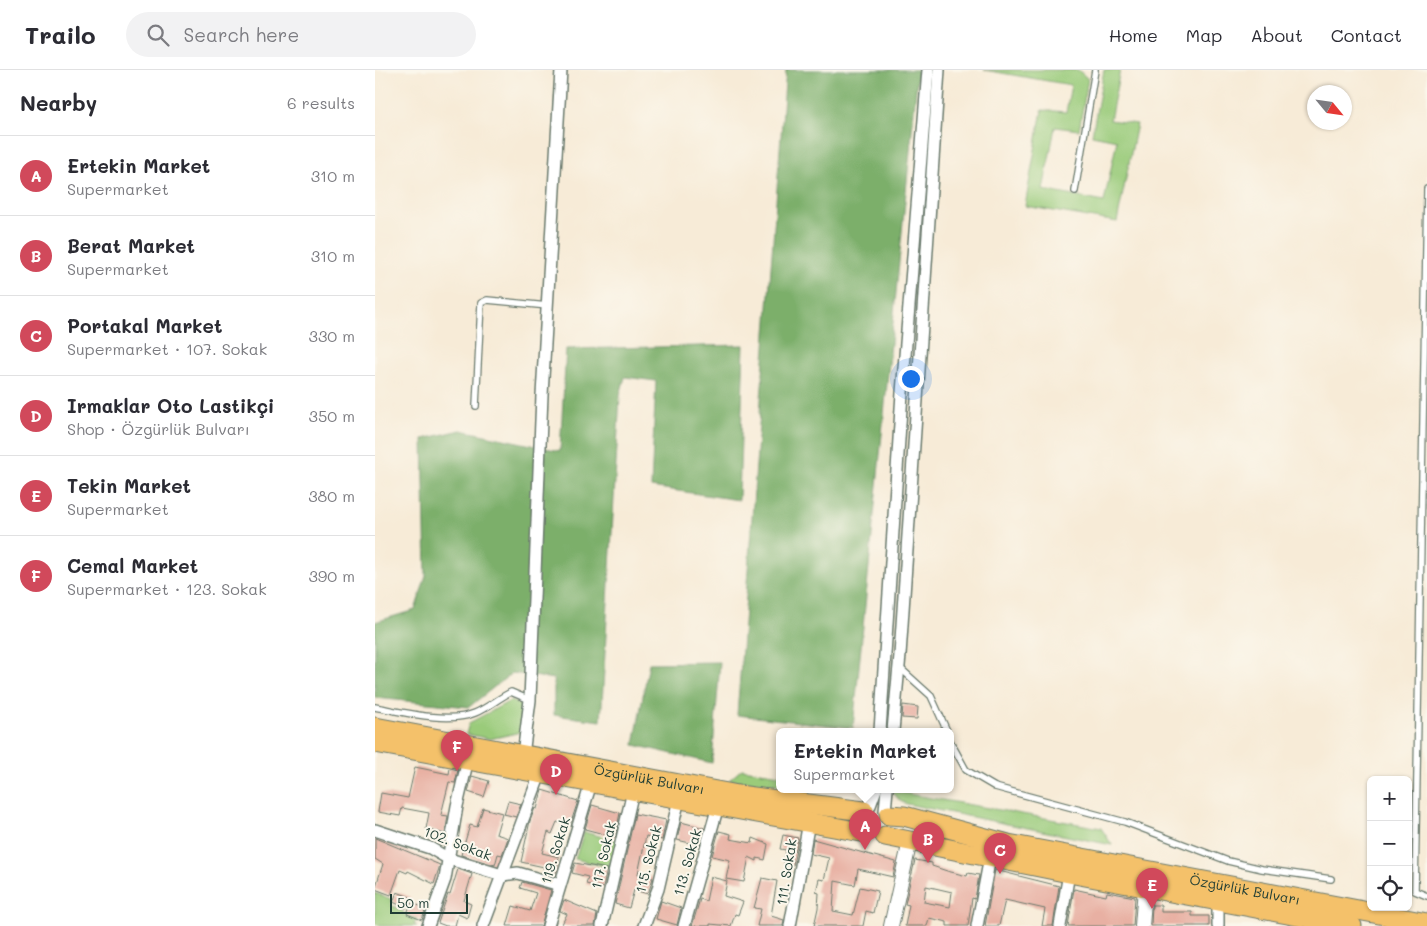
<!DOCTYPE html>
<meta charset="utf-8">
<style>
:root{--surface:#fff;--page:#f2f2f3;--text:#2b2b33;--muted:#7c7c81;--line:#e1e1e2;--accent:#d1495b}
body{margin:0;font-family:Mali,sans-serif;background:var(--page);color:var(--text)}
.controls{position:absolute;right:15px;bottom:15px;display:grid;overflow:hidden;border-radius:8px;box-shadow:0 1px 4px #0004}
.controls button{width:45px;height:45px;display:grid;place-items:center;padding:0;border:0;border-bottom:1px solid var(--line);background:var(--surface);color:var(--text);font:25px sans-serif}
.compass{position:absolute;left:932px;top:15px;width:45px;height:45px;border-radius:50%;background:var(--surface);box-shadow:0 1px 4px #0004;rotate:119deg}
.scale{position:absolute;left:15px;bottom:12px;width:78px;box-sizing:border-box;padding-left:5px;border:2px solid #1f3d34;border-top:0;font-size:14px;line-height:18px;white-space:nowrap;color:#1f3d34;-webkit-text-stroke:4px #fbf7ec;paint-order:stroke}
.you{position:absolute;left:535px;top:308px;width:18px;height:18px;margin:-12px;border:4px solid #fff;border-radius:50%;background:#1a73e8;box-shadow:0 0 0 8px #1a73e833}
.badge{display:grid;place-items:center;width:32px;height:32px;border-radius:50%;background:var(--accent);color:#fff;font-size:16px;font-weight:700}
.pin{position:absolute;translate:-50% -41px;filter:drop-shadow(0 1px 2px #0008)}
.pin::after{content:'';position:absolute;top:26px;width:18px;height:15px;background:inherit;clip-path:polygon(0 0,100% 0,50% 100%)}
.popup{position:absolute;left:401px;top:658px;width:178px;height:65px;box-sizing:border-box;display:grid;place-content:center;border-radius:8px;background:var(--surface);filter:drop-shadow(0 1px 4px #0005);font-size:16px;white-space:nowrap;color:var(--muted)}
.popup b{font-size:19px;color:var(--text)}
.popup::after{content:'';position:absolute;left:50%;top:100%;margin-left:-10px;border:10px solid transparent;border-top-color:var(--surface)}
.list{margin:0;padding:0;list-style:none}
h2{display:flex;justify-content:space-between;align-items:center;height:65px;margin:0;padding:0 20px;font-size:21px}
h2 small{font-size:16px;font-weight:400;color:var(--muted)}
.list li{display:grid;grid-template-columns:32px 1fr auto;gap:15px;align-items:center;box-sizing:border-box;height:80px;padding:0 20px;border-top:1px solid var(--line)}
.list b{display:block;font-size:19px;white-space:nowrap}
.list p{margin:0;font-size:16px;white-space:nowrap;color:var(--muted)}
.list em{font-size:16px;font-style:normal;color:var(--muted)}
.icon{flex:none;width:28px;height:28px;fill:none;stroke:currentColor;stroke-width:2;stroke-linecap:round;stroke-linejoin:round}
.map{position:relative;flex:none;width:1052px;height:856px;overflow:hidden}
header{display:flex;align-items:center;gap:30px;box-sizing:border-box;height:70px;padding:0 25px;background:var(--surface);border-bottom:1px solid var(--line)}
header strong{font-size:24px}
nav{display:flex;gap:28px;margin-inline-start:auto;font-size:18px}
.search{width:350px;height:45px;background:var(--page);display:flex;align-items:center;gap:12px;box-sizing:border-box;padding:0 18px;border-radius:28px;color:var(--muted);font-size:19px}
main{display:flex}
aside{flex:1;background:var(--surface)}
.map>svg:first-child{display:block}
</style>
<header>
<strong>Trailo</strong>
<div class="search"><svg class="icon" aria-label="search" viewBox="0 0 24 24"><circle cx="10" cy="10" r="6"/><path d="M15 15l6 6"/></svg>Search here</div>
<nav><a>Home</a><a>Map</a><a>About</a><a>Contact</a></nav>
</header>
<main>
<aside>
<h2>Nearby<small>6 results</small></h2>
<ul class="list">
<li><span class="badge">A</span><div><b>Ertekin Market</b><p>Supermarket</p></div><em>310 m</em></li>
<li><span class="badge">B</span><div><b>Berat Market</b><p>Supermarket</p></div><em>310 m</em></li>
<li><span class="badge">C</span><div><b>Portakal Market</b><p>Supermarket · 107. Sokak</p></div><em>330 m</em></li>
<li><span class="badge">D</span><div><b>Irmaklar Oto Lastikçi</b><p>Shop · Özgürlük Bulvarı</p></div><em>350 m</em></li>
<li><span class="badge">E</span><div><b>Tekin Market</b><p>Supermarket</p></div><em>380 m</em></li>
<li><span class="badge">F</span><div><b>Cemal Market</b><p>Supermarket · 123. Sokak</p></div><em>390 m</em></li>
</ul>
</aside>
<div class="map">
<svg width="1052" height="856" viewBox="0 0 1052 856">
<rect width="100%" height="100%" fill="#fbf7ec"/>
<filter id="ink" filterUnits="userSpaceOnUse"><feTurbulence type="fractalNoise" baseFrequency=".02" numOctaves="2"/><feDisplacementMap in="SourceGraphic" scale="10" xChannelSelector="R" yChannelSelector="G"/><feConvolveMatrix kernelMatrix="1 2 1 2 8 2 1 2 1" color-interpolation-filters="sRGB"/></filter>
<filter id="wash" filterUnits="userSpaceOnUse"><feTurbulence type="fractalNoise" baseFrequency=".0096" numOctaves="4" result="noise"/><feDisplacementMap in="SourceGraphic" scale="20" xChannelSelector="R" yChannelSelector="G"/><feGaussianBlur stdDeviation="1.12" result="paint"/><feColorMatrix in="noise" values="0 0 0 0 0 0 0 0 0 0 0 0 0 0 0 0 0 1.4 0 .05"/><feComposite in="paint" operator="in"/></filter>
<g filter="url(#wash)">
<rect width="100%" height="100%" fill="#f7ebd7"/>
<!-- green -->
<g fill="#9acb7a" stroke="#5c8457">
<polygon points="609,0 703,0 713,9 704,60 680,57 668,120 729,132 742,70 717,65 729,0 745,0 735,50 762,54 742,152 650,136 667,40 691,42 696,15"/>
<polygon points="137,630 148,637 146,662 115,669 91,664 94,653"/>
<polygon points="367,699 405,705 405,715 354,710"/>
<polygon points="517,721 726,758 737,775 532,734 525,731"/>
<polygon points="209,762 243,771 237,798 200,789"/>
<polygon points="0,823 16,829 16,835 29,842 29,845 42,849 39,854 42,856 5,856 0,854"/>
</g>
<!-- forest -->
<g fill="#7baf6a" stroke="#4d764f">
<polygon points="411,0 543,0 478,658 362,645"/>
<polygon points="369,275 364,430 276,417 281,311 250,307 245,325 226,651 179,645 179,609 137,603 94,637 0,628 0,552 40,540 51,506 48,369 86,360 185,381 191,279"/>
<polygon points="345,592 337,693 259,675 274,593"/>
</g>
<g id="blocks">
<!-- building -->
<g fill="#e8b0a3" fill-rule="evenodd">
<polygon points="528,635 543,637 542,649 527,648"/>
<polygon points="40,697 74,704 75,698 83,700 80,713 74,712 66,745 73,746 70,764 51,759 54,743 27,738 25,746 3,742 6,723 33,728"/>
<polygon points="97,706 114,711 109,727 93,722"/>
<polygon points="167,720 203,731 195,755 182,752 177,764 173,762 167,783 184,787 180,806 168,802 169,797 146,792 155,751 160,738 162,739"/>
<polygon points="133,731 146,734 141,747 129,744"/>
<polygon points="217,735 245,743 240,767 210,759"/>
<polygon points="108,738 127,743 121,764 133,768 127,785 123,784 120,795 86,785 95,755 102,757"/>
<polygon points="260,744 291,750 287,770 271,766 263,804 278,808 273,824 259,820 254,838 240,834"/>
<polygon points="306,752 329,758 324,775 302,770"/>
<polygon points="344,761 356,764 355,769 377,773 378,768 393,774 390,790 382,788 382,791 374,787 369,812 351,809 355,790 337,786"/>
<polygon points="408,765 423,768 418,795 409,793 411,780 405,779"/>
<polygon points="0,768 65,795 59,814 33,801 32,803 25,800 16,825 0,819 8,794 0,789"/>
<polygon points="438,769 521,792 518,807 483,799 480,815 460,811 458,841 478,845 485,817 503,821 498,843 491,841 488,856 439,856 443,838 444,823 441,822 444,809 449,810 454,788 436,784"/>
<path d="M540,790l17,3v3l15,5 20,5 1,-3 11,2 -4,24 -3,-1 -4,28h-21v-4l-18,-4 -2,8h-22l4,-21 -4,-1zM551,816l26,6 -2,15 -26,-5z"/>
<polygon points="200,793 232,799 228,818 211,814 213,807 197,803"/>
<polygon points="83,799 97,804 89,831 96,834 92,848 83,844 80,856 71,856 63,853 73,824 75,825"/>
<polygon points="620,800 684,816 678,856 667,856 670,839 630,830 624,856 610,856"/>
<polygon points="336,807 352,811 349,826 368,832 363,845 360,844 356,856 335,854 335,856 317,856 325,829 331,831"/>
<polygon points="387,808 402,811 396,846 409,850 408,856 382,856 386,839 379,838"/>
<polygon points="147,812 176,820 166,856 132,856 138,836 155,841 161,823 145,818"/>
<polygon points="699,819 731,826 732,822 760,827 758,856 693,856"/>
<polygon points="22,822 35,827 31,838 18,832"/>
<polygon points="189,830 222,844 220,856 186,856 192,844 185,841"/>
<polygon points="286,831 306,838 302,855 281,849"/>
<polygon points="36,833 51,838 47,850 32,844"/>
<polygon points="777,835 786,835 786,842 817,842 817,846 834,846 834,856 776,856"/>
</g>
</g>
</g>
<g filter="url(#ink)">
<use href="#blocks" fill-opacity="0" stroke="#6b7a6d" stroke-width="1"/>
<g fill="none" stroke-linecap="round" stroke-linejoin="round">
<!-- service casing -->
<g stroke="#6b7a6d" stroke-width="8">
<g id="service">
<polyline points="1052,119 1040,821 1052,826"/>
<polyline points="700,121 720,0"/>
<polyline points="101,336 106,233 112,230 173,236"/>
<polyline points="524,597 556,626 572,661"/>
<path d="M0,637c27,5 74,17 100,6 12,-5 24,-15 36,-21l19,8"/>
<polyline points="575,671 591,700 620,717 750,752 853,791 887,799 956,809"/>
</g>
</g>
<!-- minor casing -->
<g stroke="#6b7a6d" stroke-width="14">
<g id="minor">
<polyline points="505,661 527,323 553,0"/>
<polyline points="518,661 525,585 564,0"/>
<polyline points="148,685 155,630 167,325 186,0"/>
<polyline points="494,738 501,719"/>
<polyline points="510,741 512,719"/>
<polyline points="0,760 55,778 74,789 127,805 143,803 185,815"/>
<polyline points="53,856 70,809 82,736 93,689"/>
<polyline points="108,856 165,704"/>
<polyline points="173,856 216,713"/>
<polyline points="227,856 258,721"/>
<polyline points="269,856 283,819 304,729"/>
<polyline points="309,856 343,736"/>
<polyline points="415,856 434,752"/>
<polyline points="602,856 615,787"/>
<polyline points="685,856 694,803"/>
<polyline points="843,856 843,831"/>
</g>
</g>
<!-- tertiary casing -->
<g stroke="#6b7a6d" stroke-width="16">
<g id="tertiary">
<polyline points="516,856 535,771"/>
<polyline points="767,856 770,818"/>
</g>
</g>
<!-- primary casing -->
<g stroke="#6b7a6d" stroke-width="21">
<g id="primary">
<path id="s1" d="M0,657l363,68 126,16"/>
<polyline points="0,673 486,762"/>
<path id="s2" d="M514,745l15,1 104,28 419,79"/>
<polyline points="510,766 694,803 977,856"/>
</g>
</g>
<!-- service -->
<use href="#service" stroke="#fff" stroke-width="5.5"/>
<!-- minor -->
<use href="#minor" stroke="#fff" stroke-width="11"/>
<!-- tertiary -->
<use href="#tertiary" stroke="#fff" stroke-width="14"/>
<!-- primary -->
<use href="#primary" stroke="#f4c16a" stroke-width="19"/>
</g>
</g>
<g text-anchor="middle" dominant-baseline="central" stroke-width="4" stroke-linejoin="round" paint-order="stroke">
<!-- street labels -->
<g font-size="14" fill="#1f3d34" stroke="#fbf7ec">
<text stroke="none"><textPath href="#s1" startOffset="279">Özgürlük Bulvarı</textPath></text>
<text transform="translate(83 773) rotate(21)">102. Sokak</text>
<text transform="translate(180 780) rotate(-73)">119. Sokak</text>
<text transform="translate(228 785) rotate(-77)">117. Sokak</text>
<text transform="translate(273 789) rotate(-76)">115. Sokak</text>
<text transform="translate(312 792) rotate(-74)">113. Sokak</text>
<text transform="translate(411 802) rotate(-81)">111. Sokak</text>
<text stroke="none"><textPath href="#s2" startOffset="364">Özgürlük Bulvarı</textPath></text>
</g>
</g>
</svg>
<div class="controls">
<button>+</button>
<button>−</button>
<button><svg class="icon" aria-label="locate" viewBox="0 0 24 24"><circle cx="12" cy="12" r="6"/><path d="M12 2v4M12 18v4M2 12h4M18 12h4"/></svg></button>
</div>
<svg class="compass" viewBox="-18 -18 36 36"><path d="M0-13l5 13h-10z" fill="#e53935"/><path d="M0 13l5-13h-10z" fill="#7c7c81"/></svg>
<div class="scale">50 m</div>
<div class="you"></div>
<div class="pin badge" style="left:490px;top:780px">A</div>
<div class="popup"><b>Ertekin Market</b>Supermarket</div>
<div class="pin badge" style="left:553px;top:793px">B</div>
<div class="pin badge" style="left:625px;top:804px">C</div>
<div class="pin badge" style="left:181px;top:725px">D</div>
<div class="pin badge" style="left:777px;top:839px">E</div>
<div class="pin badge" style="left:82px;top:701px">F</div>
</div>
</main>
